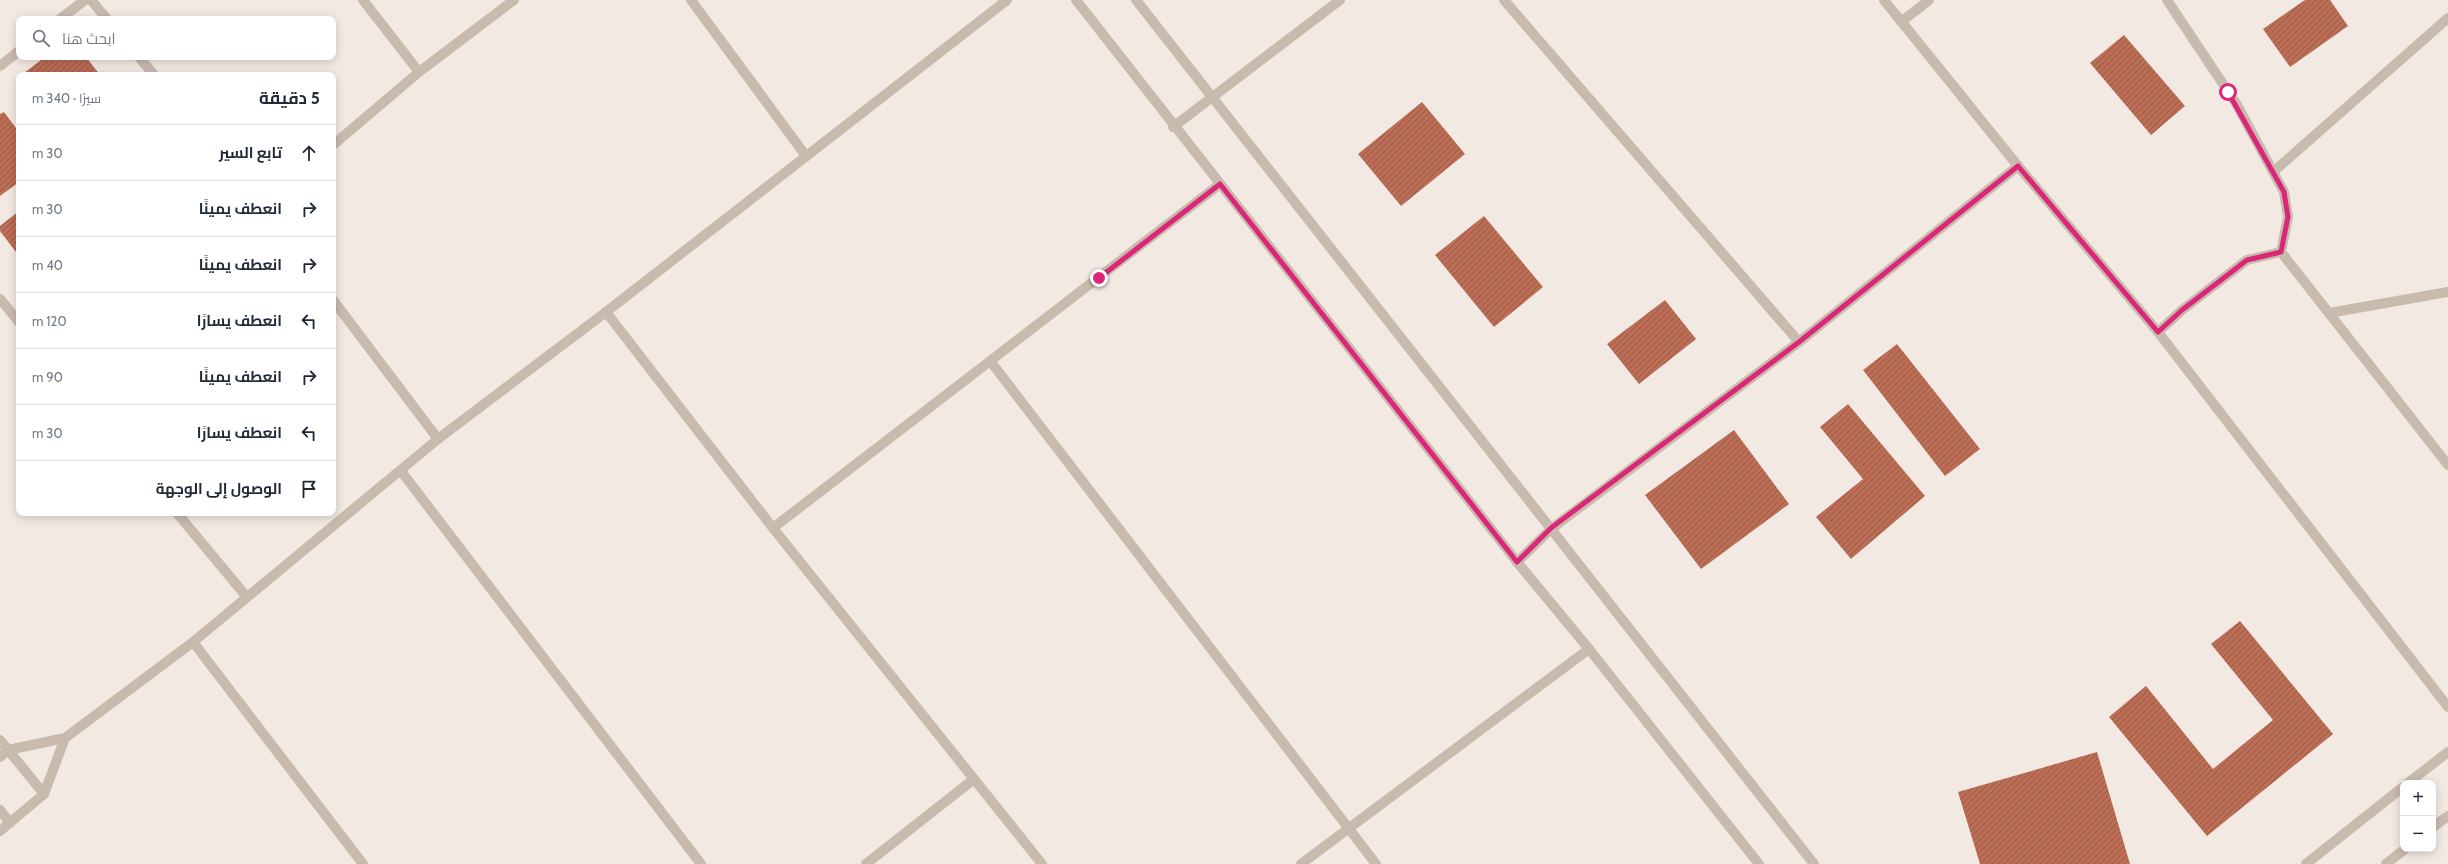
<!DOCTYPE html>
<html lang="ar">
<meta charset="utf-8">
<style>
:root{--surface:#fff;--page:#f6f6f7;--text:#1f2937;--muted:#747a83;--line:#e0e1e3}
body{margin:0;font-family:Cabin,Cairo,sans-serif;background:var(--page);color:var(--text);direction:rtl}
.controls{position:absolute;right:12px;bottom:12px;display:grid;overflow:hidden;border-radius:8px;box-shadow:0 2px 10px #0003}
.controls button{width:36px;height:36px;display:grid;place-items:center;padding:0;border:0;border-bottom:1px solid var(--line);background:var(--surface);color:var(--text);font:20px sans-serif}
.stop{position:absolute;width:12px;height:12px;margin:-9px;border:3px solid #db2777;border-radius:50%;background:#fff}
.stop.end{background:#db2777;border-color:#fff;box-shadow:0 1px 4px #0008}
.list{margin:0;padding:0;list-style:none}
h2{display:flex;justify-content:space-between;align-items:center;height:52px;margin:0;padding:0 16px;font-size:17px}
h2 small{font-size:13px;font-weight:400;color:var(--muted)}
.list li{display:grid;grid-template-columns:26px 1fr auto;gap:12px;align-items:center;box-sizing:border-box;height:56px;padding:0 16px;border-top:1px solid var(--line)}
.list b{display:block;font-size:15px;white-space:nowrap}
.list em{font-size:13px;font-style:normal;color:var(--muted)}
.icon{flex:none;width:22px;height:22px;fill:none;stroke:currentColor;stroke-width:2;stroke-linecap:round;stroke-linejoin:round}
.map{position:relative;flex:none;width:2448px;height:864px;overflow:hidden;direction:ltr}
.search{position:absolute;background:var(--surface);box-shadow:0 2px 10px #0003;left:16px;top:16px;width:320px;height:44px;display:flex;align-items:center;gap:10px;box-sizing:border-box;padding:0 14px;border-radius:8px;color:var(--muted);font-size:15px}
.panel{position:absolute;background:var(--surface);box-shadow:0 2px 10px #0003;left:16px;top:72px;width:320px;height:444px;border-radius:8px;direction:rtl}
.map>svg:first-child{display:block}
</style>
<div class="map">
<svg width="2448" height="864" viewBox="0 0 2448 864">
<defs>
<pattern id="building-hatch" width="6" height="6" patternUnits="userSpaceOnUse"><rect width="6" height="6" fill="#bc6d56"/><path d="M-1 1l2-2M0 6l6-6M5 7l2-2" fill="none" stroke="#9a5a47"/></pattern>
</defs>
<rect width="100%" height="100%" fill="#f2eae2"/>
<!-- building -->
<g fill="url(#building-hatch)">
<polygon points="2305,0 2330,0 2348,26 2290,67 2263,29"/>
<polygon points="2124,35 2185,106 2151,135 2090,63"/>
<polygon points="45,57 86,57 100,75 26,75 24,73"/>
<polygon points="1422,102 1465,154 1401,206 1358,154"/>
<polygon points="4,112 19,132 19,182 0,196 0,114"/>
<polygon points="19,211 19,256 0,231 0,226"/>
<polygon points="1484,216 1543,287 1494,327 1435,255"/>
<polygon points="1665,300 1696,339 1639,384 1607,344"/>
<polygon points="1897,344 1980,449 1945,476 1863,370"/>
<polygon points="1848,404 1925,496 1851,559 1816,517 1863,479 1820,427"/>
<polygon points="1734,430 1789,504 1701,569 1645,495"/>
<polygon points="2240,621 2333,734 2207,836 2109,717 2146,686 2213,769 2273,720 2211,644"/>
<polygon points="2097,752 2130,864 1980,864 1958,792"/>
</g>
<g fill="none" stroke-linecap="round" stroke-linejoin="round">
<!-- minor -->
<g stroke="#c9baae" stroke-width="10">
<polyline points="91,0 107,19"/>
<polyline points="363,0 419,72"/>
<polyline points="691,0 806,156"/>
<polyline points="1076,0 1517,562 1589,649 1759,864"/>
<polyline points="1136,0 1814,864"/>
<polyline points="1504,0 1799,342"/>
<polyline points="1884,0 2018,166 2158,332 2448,707"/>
<polyline points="2167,0 2237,105 2284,192 2288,217 2281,252"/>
<polyline points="60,19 85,0"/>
<polyline points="1901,22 1929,0"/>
<polyline points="139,57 154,75"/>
<polyline points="0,66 19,51"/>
<polyline points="1173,127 1340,0"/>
<polyline points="333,145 419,72 514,0"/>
<polyline points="2273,172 2448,18"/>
<polyline points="2281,252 2448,465"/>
<polyline points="0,299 19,322"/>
<polyline points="333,300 438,439"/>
<polyline points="606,312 773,528 1042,864"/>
<polyline points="2329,313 2448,292"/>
<polyline points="2158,332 2182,310 2247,260 2281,252"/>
<polyline points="991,362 1376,864"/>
<polyline points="401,471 701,864"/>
<polyline points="177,513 246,596"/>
<polyline points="773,528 1220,184"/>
<polyline points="1517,562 1551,529 1799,342 2018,166"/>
<polyline points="193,642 363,864"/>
<polyline points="0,740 44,794"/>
<polyline points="0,757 8,750 65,738 193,642 438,439 606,312 1007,0"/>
<polyline points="2408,783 2448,752"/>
<polyline points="0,810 10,823"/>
<polyline points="2433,827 2448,816"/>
<polyline points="0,831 44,794 65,738"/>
<polyline points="866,864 974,779"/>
<polyline points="1301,864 1589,649"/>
<polyline points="2306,864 2403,787"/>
<polyline points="2386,864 2405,849"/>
</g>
</g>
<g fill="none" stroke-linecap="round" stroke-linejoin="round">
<!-- route -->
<polyline stroke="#db2777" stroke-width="5" points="1099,278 1220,184 1517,562 1551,528 1799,342 2018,166 2158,332 2182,310 2247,260 2281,252 2288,217 2284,192 2228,92"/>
</g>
</svg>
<div class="controls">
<button>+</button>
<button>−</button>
</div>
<div class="stop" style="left:2228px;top:92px"></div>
<div class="stop end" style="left:1099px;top:278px"></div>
<div class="search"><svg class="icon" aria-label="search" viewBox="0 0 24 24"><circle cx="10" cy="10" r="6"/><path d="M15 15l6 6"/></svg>ابحث هنا</div>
<section class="panel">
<h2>5 دقيقة<small>سيرًا · 340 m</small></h2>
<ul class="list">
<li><svg class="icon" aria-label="ahead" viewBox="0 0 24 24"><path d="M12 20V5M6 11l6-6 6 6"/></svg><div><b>تابع السير</b></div><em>30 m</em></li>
<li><svg class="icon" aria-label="right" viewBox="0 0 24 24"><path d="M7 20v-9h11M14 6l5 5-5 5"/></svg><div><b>انعطف يمينًا</b></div><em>30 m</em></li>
<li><svg class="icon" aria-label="right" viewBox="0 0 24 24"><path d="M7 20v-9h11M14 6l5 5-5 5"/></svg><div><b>انعطف يمينًا</b></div><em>40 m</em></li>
<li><svg class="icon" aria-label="left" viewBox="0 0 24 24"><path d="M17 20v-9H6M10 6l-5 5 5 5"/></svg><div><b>انعطف يسارًا</b></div><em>120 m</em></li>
<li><svg class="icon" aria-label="right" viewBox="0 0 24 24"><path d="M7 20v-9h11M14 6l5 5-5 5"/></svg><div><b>انعطف يمينًا</b></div><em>90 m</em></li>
<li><svg class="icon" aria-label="left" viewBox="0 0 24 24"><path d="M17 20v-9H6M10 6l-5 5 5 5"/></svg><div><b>انعطف يسارًا</b></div><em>30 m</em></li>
<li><svg class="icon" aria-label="arrive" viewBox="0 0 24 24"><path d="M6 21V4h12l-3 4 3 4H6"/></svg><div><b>الوصول إلى الوجهة</b></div></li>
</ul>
</section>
</div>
